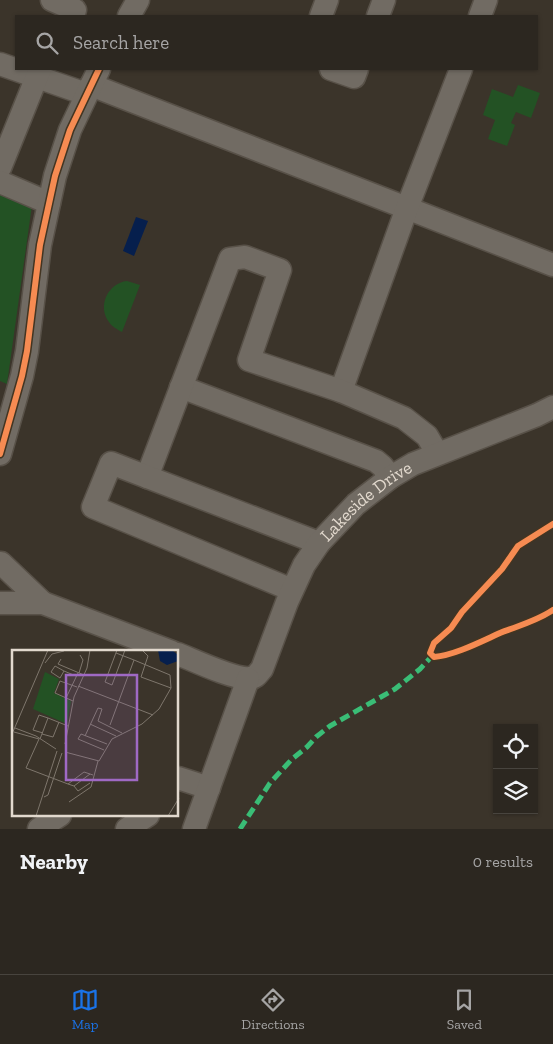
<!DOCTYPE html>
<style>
:root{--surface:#2c2720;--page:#38332d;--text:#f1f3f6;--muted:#a6a5a5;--line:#48443e;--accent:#1a73e8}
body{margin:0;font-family:"Zilla Slab",serif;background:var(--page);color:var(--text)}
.controls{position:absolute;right:15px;bottom:15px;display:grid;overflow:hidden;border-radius:0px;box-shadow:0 1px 4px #0004}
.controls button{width:45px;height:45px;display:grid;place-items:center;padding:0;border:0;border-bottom:1px solid var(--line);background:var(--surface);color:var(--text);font:25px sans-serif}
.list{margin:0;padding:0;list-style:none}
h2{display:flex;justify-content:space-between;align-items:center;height:65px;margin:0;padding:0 20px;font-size:21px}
h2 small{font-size:16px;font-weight:400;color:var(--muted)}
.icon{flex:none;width:28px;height:28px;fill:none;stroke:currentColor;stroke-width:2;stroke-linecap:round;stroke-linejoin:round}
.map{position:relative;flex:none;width:553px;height:829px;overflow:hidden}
.search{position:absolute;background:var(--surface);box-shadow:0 1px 4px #0004;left:15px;right:15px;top:15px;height:55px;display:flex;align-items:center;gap:12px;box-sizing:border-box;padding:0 18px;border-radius:0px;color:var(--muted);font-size:19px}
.sheet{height:145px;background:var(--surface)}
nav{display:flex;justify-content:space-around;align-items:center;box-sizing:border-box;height:70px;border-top:1px solid var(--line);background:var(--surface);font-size:14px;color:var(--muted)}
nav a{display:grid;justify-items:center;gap:2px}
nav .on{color:var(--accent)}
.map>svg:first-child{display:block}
</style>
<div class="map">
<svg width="553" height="829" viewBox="0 0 553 829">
<rect width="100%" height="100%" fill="#3b342a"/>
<!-- green -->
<g fill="#235224">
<polygon points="518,85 540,93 531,118 516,112 511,123 515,125 507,146 488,139 495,120 483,115 492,89 513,97"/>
<polygon points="0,191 32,205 7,384 0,381"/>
<path d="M127,281l13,4 -18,47c-5,-3 -10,-5 -13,-10 -12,-16 -1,-39 18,-41z"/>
</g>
<!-- water -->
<polygon fill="#061f4d" points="136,217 148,221 134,256 123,251"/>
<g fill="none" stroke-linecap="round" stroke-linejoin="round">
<!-- minor casing -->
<g stroke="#585148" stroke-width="25">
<g id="minor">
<polyline points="52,0 75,10"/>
<polyline points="129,16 138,0"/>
<polyline points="321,16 327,0"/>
<polyline points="378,16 384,0"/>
<polyline points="480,16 486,0"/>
<polyline points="0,64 86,94"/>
<polyline points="331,69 354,77 357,69"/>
<polyline points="91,85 553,265"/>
<polyline points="0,168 40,69"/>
<polyline points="0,182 49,203"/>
<polyline points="181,387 376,461 382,466 391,477"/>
<polyline points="341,391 407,208 461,69"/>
<polyline points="0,454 22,376 27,351 40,245 55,176 70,130 99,69"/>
<polyline points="147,477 230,259 245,257 280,270 249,360 341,391 404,418 427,436 437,453"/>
<polyline points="1,563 43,603"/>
<polyline points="292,590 93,507 111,463 319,543"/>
<polyline points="0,603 43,603 172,652"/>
<path id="s1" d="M178,654c15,6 57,26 72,24 6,0 8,-5 12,-9l25,-67 17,-37 15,-22 37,-39 35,-27 22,-13 124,-49 16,-8"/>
<polyline points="178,778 209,788"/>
<polyline points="39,829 60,815"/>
<polyline points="127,829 148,815"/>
<polyline points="194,829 248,679"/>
</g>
</g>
<!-- minor -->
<use href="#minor" stroke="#716b63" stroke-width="22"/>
<!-- quiet -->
<polyline stroke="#3abd76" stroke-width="5" stroke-dasharray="10 5" stroke-linecap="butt" points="240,829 270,783 292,759 307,747 316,737 330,726 395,689 420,669 432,656"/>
<!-- cycleway casing -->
<g stroke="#433522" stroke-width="9">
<g id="cycleway">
<polyline points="0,454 22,376 27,351 40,245 55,176 70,130 99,69"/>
<path d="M553,524l-35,22 -16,23 -40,43 -11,16 -17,15 -4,10 4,4c21,-2 46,-15 66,-24 18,-7 37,-12 53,-23"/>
</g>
</g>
<!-- cycleway -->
<use href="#cycleway" stroke="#f68b52" stroke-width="6"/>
</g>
<g text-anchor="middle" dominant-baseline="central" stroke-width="4" stroke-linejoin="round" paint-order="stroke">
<!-- street labels -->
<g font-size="18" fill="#e2d9ce" stroke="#433522">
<text stroke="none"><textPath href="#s1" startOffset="294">Lakeside Drive</textPath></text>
</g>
</g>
<!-- overview -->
<g transform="translate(12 650)">
<rect width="166" height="166" fill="#3b342a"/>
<path d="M33,22l14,7 -5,14 17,8 -4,23 -34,-15z" fill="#235224"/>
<path d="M146,0h14l6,5v6l-11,4 -7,-4z" fill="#061f4d"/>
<path fill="none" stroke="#7e766c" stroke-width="1" d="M105,0l-12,32 7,3 13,-35M130,0l6,6 -7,21 30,11M104,3l18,7M49,9l-3,5 26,11M33,13l7,-9 12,-3M67,23l4,-13 -3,-5M48,28l-9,-6 4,-6 9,5M48,28l4,-7 12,5M66,36l75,29M54,48l12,-25M61,51l-18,-8 5,-12 17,6M78,74l26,12M3,78l21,8 20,13M2,82l25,7M31,83l-10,-3 6,-15 9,3M0,84l36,-84M30,84l11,3 6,-15M73,86l13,-28 4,1 -4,12 24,12M27,89l-13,29 42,16 16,-12 9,3M28,89l8,-21 20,8M53,94l9,-47 13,-29 3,-18M92,100l-26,-11 3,-5 26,10M53,102l34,9 13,-22 30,-15 17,-15 12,-21 -1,-13 -36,-15 -24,65M56,134l6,2 16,-12M62,136l4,5 12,-8M32,147l4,-2 14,-42M57,152l22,-15 7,-26M24,166l21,-65M156,166l11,-18"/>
<path fill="#9f69c4" fill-opacity="0.15" stroke="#9f69c4" stroke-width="2.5" d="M54,25h71v105h-71z"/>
<rect width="166" height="166" fill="none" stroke="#e2d9ce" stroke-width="2.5"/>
</g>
</svg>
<div class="controls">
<button><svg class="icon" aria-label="locate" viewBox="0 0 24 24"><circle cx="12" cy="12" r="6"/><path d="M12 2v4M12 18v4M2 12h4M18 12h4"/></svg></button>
<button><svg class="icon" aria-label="layers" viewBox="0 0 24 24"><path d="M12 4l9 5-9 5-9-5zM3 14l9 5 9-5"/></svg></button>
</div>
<div class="search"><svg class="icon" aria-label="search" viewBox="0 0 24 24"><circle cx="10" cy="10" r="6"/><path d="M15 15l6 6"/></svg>Search here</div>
</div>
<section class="sheet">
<h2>Nearby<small>0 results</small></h2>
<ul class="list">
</ul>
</section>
<nav>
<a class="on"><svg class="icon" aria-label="map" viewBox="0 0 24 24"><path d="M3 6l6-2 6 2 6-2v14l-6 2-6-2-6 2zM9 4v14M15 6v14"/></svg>Map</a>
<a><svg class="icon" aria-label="directions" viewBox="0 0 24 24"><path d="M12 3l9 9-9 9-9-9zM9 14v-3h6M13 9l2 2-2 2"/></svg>Directions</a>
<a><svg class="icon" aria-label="saved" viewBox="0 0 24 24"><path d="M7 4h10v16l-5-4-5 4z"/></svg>Saved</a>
</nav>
